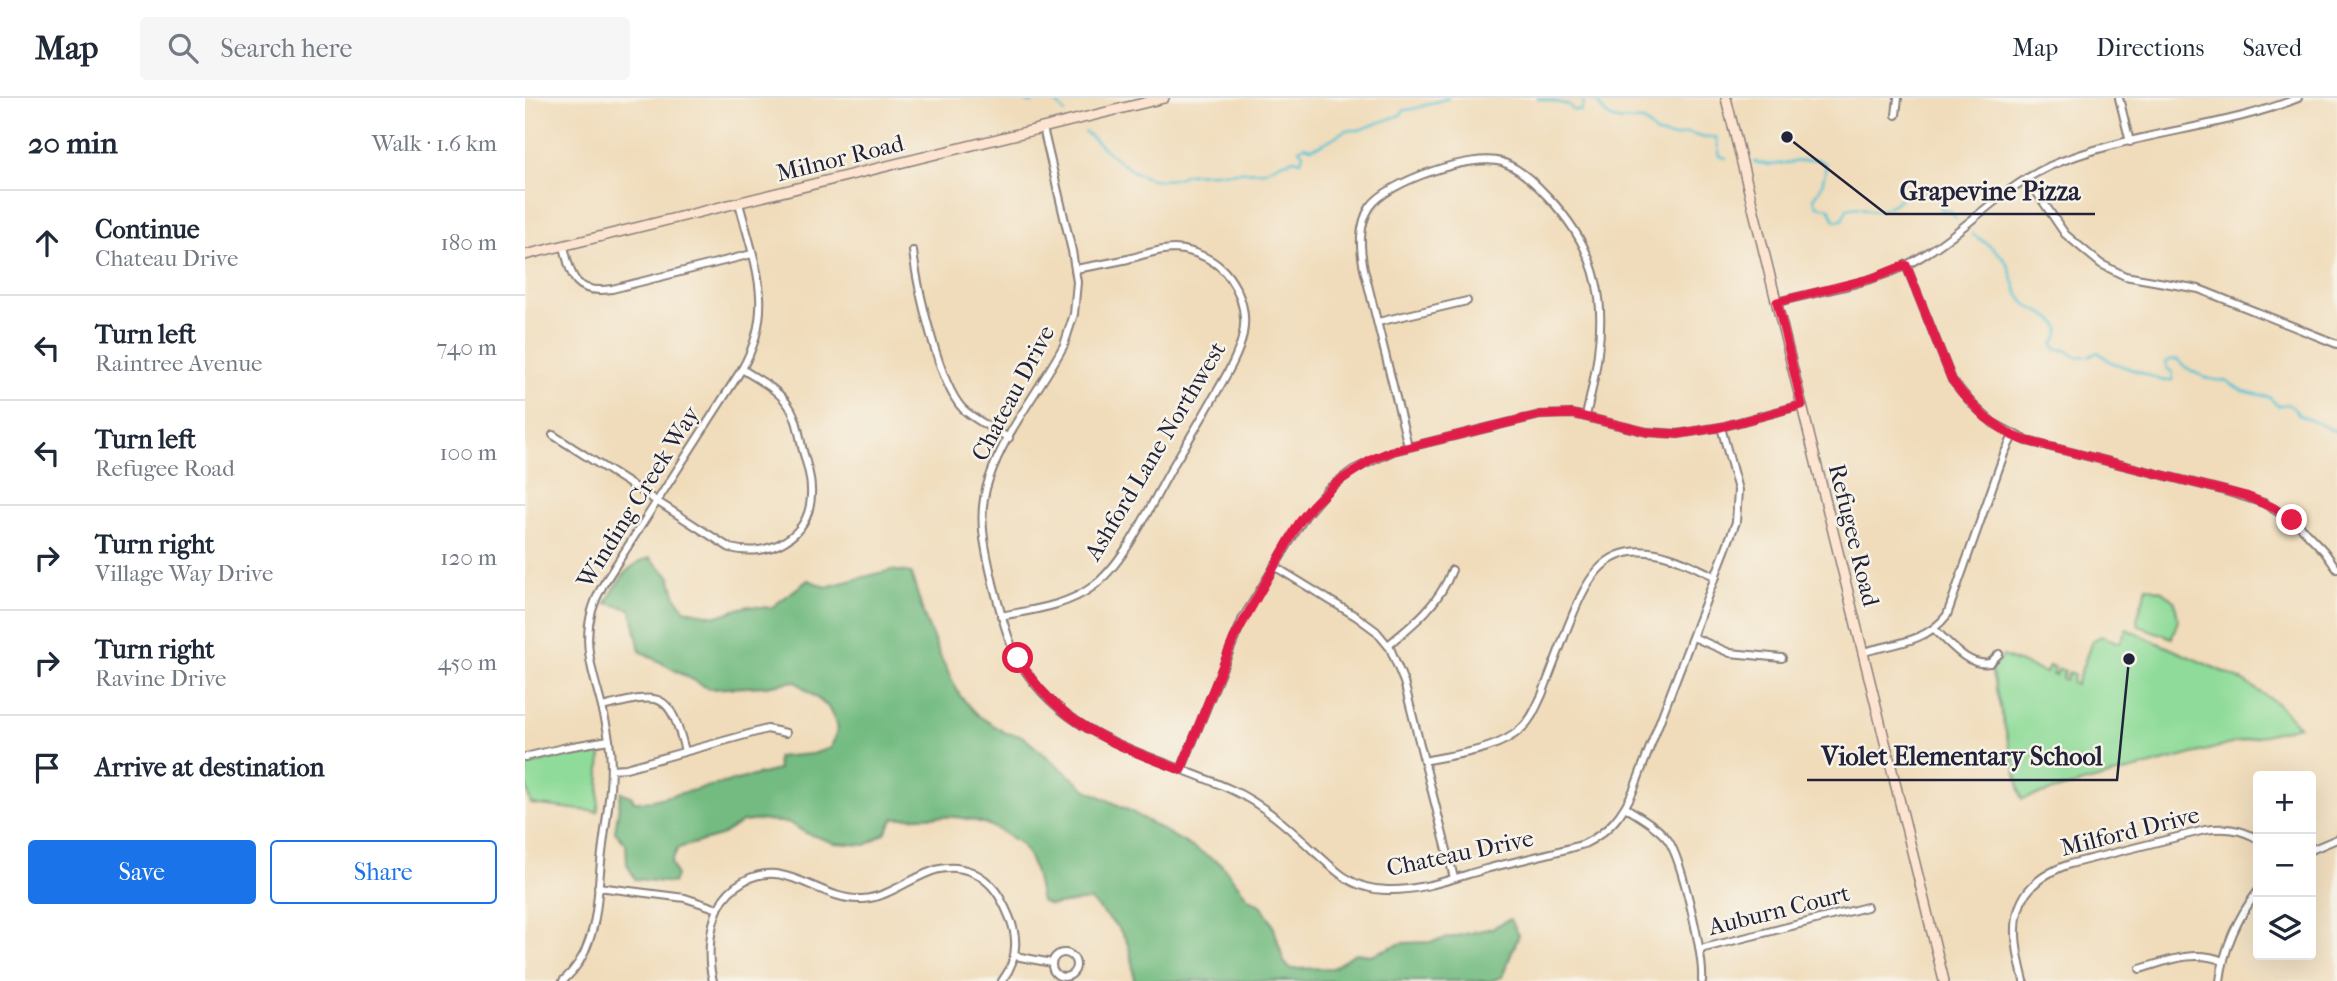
<!DOCTYPE html>
<meta charset="utf-8">
<style>
:root{--surface:#fff;--page:#f6f6f7;--text:#1f2937;--muted:#747a83;--line:#e0e1e3;--accent:#1a73e8}
body{margin:0;font-family:"IM FELL French Canon",serif;background:var(--page);color:var(--text)}
.controls{position:absolute;right:21px;bottom:21px;display:grid;overflow:hidden;border-radius:7px;box-shadow:0 7px 28px #0002}
.controls button{width:63px;height:63px;display:grid;place-items:center;padding:0;border:0;border-bottom:2px solid var(--line);background:var(--surface);color:var(--text);font:35px sans-serif}
.stop{position:absolute;width:21px;height:21px;margin:-16px;border:5px solid #e11d48;border-radius:50%;background:#fff}
.stop.end{background:#e11d48;border-color:#fff;box-shadow:0 2px 7px #0008}
.list{margin:0;padding:0;list-style:none}
h2{display:flex;justify-content:space-between;align-items:center;height:91px;margin:0;padding:0 28px;font-size:30px}
h2 small{font-size:23px;font-weight:400;color:var(--muted)}
.list li{display:grid;grid-template-columns:46px 1fr auto;gap:21px;align-items:center;box-sizing:border-box;height:105px;padding:0 28px;border-top:2px solid var(--line)}
.list b{display:block;font-size:26px;white-space:nowrap}
.list p{margin:0;font-size:23px;white-space:nowrap;color:var(--muted)}
.list em{font-size:23px;font-style:normal;color:var(--muted)}
.actions{display:flex;gap:14px;padding:21px 28px}
.actions a{flex:1;padding:16px 0;border:2px solid var(--accent);border-radius:7px;text-align:center;font-size:24px;color:var(--accent)}
.actions .main{background:var(--accent);color:#fff}
.icon{flex:none;width:38px;height:38px;fill:none;stroke:currentColor;stroke-width:2;stroke-linecap:round;stroke-linejoin:round}
.map{position:relative;flex:none;width:1812px;height:883px;overflow:hidden}
header{display:flex;align-items:center;gap:42px;box-sizing:border-box;height:98px;padding:0 35px;background:var(--surface);border-bottom:2px solid var(--line)}
header strong{font-size:33px}
nav{display:flex;gap:38px;margin-inline-start:auto;font-size:24px}
.search{width:490px;height:63px;background:var(--page);display:flex;align-items:center;gap:18px;box-sizing:border-box;padding:0 24px;border-radius:7px;color:var(--muted);font-size:26px}
main{display:flex}
aside{flex:1;background:var(--surface)}
.map>svg:first-child{display:block}
</style>
<header>
<strong>Map</strong>
<div class="search"><svg class="icon" aria-label="search" viewBox="0 0 24 24"><circle cx="10" cy="10" r="6"/><path d="M15 15l6 6"/></svg>Search here</div>
<nav><a>Map</a><a>Directions</a><a>Saved</a></nav>
</header>
<main>
<aside>
<h2>20 min<small>Walk · 1.6 km</small></h2>
<ul class="list">
<li><svg class="icon" aria-label="ahead" viewBox="0 0 24 24"><path d="M12 20V5M6 11l6-6 6 6"/></svg><div><b>Continue</b><p>Chateau Drive</p></div><em>180 m</em></li>
<li><svg class="icon" aria-label="left" viewBox="0 0 24 24"><path d="M17 20v-9H6M10 6l-5 5 5 5"/></svg><div><b>Turn left</b><p>Raintree Avenue</p></div><em>740 m</em></li>
<li><svg class="icon" aria-label="left" viewBox="0 0 24 24"><path d="M17 20v-9H6M10 6l-5 5 5 5"/></svg><div><b>Turn left</b><p>Refugee Road</p></div><em>100 m</em></li>
<li><svg class="icon" aria-label="right" viewBox="0 0 24 24"><path d="M7 20v-9h11M14 6l5 5-5 5"/></svg><div><b>Turn right</b><p>Village Way Drive</p></div><em>120 m</em></li>
<li><svg class="icon" aria-label="right" viewBox="0 0 24 24"><path d="M7 20v-9h11M14 6l5 5-5 5"/></svg><div><b>Turn right</b><p>Ravine Drive</p></div><em>450 m</em></li>
<li><svg class="icon" aria-label="arrive" viewBox="0 0 24 24"><path d="M6 21V4h12l-3 4 3 4H6"/></svg><div><b>Arrive at destination</b></div></li>
</ul>
<div class="actions"><a class="main">Save</a><a>Share</a></div>
</aside>
<div class="map">
<svg width="1812" height="883" viewBox="0 0 1812 883">
<rect width="100%" height="100%" fill="#f7f3e8"/>
<filter id="ink" filterUnits="userSpaceOnUse"><feTurbulence type="fractalNoise" baseFrequency=".0143" numOctaves="2"/><feDisplacementMap in="SourceGraphic" scale="14" xChannelSelector="R" yChannelSelector="G"/><feConvolveMatrix kernelMatrix="1 2 1 2 8 2 1 2 1" color-interpolation-filters="sRGB"/></filter>
<filter id="wash" filterUnits="userSpaceOnUse"><feTurbulence type="fractalNoise" baseFrequency=".00686" numOctaves="4" result="noise"/><feDisplacementMap in="SourceGraphic" scale="28" xChannelSelector="R" yChannelSelector="G"/><feGaussianBlur stdDeviation="1.57" result="paint"/><feColorMatrix in="noise" values="0 0 0 0 0 0 0 0 0 0 0 0 0 0 0 0 0 1.4 0 .05"/><feComposite in="paint" operator="in"/></filter>
<g filter="url(#wash)">
<rect width="100%" height="100%" fill="#f0dcba"/>
<!-- green -->
<g fill="#8fdb99" stroke="#587e6a" stroke-width="2">
<polygon points="1622,489 1637,493 1650,504 1653,522 1647,540 1614,528 1612,521"/>
<polygon points="1601,531 1717,582 1753,606 1774,628 1497,701 1466,571 1478,558 1521,575 1524,568 1530,570 1527,577 1530,578 1534,571 1540,573 1537,581 1540,582 1544,574 1549,576 1547,585 1551,587 1567,543 1576,538 1595,545"/>
<polygon points="76,652 73,714 6,706 0,684 0,668 41,657"/>
</g>
<!-- forest -->
<path fill="#73bb81" stroke="#4a6e5e" stroke-width="2" d="M125,460l20,19 6,20 9,13 32,6 30,-10 24,2 37,-28 18,7 65,-17 20,3 14,46 17,41 18,36 19,20 27,17 16,3 65,54 43,21 91,53 28,35 13,7 11,19 11,37 6,7 43,-1 22,-15 16,2 31,-12 28,-1 62,-14 18,-9 9,16 -17,42 -12,4h-356c-3,-48 -12,-49 -44,-81l-40,5 -9,-4c-4,-19 -7,-41 -20,-56 -3,-4 -9,-6 -13,-9 -36,-26 -73,-19 -114,-18l-9,15 -19,12 -32,-2 -28,-10 -17,-10 -28,-3 -19,2 -22,14 -42,12 -7,14 5,13 -3,8 -38,-4 -8,-15 -1,-20 -11,-12 6,-40 10,4 3,5 10,1 134,-32 -1,-13 35,-3 19,-6 7,-21 -10,-20 -33,-26 -29,5 -57,3 -69,-38 -9,-42 -25,-6c12,-20 20,-39 44,-45z"/>
<g fill="none" stroke-linecap="round" stroke-linejoin="round">
<!-- stream -->
<g stroke="#58c3d3" stroke-width="2.5">
<polyline points="494,0 506,5 512,0"/>
<polyline points="527,0 540,15"/>
<polyline points="1013,0 1044,7 1048,12 1056,13 1060,0"/>
<path d="M1067,0c8,4 9,13 16,18 9,7 25,4 36,5l11,12 11,3 9,1 12,-4 18,5 11,-1 4,19 6,2"/>
<path d="M560,34c32,25 59,63 102,42l78,-3 16,-8 13,-4 7,2 2,-7 -4,-5 5,-3 7,2 10,-3 25,-15h13l41,-15 5,-5 8,-1 35,-11"/>
<path d="M1229,64l16,3 47,-6 9,5c-1,14 -4,24 -12,35l3,7 12,2 6,13 7,-1 5,-11c18,-5 21,5 33,1 24,-7 19,-22 52,-19l5,5 5,14 8,1 6,7"/>
<path d="M1447,136c13,9 31,18 37,34 4,11 7,26 16,35 10,11 50,16 28,41l3,5 10,1 10,7 13,-1 9,-4 13,10 53,19 8,-1 1,-7 -6,-5 -1,-6 6,-3 6,1c8,10 34,23 47,20l18,11 26,6 9,9 9,-2 6,3 6,8 38,17"/>
</g>
</g>
</g>
<g filter="url(#ink)">
<g fill="none" stroke-linecap="round" stroke-linejoin="round">
<!-- street casing -->
<g stroke="#897f7a" stroke-width="10">
<g id="street">
<polyline points="1594,0 1605,44"/>
<polyline points="1371,17 1373,0"/>
<path d="M518,30l29,123 5,31 -3,32 -10,31c-24,45 -59,86 -75,134 -13,36 -4,69 4,104 6,23 11,45 20,66 42,89 137,104 217,140 33,15 59,39 85,63 9,8 18,17 28,24 13,9 29,14 45,14 33,1 66,-12 98,-21 32,-9 66,-15 98,-25 25,-12 39,-30 50,-55l102,-267 2,-32 -17,-63"/>
<polyline points="1502,80 1540,136 1576,166 1600,178 1674,191 1812,246"/>
<path d="M39,148c7,31 11,49 48,43l140,-35"/>
<path d="M388,153c4,35 26,134 50,158 13,12 31,20 46,29"/>
<polyline points="1381,167 1427,282 1448,307 1468,325 1502,343 1697,392 1739,405 1776,429 1799,453 1812,471"/>
<path d="M1252,204c49,-13 104,-19 147,-47 44,-27 78,-67 126,-89 78,-34 170,-36 248,-68"/>
<polyline points="853,224 942,203"/>
<path d="M28,337l177,113c38,10 80,-10 81,-53 1,-17 -5,-32 -9,-48 -3,-14 -5,-29 -13,-41 -11,-17 -30,-26 -47,-37"/>
<path d="M883,348l-44,-177c-4,-21 -6,-43 6,-62 18,-26 102,-54 132,-45 18,6 34,22 46,35 66,69 58,133 38,219"/>
<polyline points="749,468 832,519 851,533 865,550 879,584 929,780"/>
<path d="M476,518c30,-6 66,-10 91,-29 35,-25 62,-90 85,-128 13,-21 26,-43 38,-64 23,-40 45,-74 14,-118 -12,-17 -34,-27 -55,-28 -17,0 -30,6 -46,10 -18,4 -35,7 -53,10"/>
<path d="M1409,531c15,13 33,38 56,34l9,-9"/>
<polyline points="1168,539 1205,555 1257,560"/>
<path d="M863,547c27,-22 51,-41 64,-75"/>
<path d="M1338,554c30,-8 64,-10 84,-37l57,-161 9,-18"/>
<path d="M77,609c58,-14 67,-18 83,44"/>
<polyline points="0,659 42,649 84,642"/>
<path d="M899,663c31,-7 74,-10 98,-33 10,-9 14,-21 20,-33 8,-22 17,-44 25,-66 17,-42 33,-87 89,-76 21,4 41,15 60,24"/>
<polyline points="86,671 101,670 242,631 261,635"/>
<polyline points="656,672 718,520 781,417 802,392 828,372 868,353 1015,317 1048,316 1122,334 1153,336 1196,329 1277,307"/>
<path d="M1100,709c15,10 32,19 43,33 14,20 36,116 34,141"/>
<polyline points="1786,752 1812,741"/>
<polyline points="73,789 160,800 193,811"/>
<polyline points="1175,851 1342,809"/>
<circle cx="539" cy="867" r="12"/>
<polyline points="490,858 527,865"/>
<path d="M1615,871c27,-8 55,-20 83,-8"/>
<path d="M38,883c12,-11 21,-24 26,-40 9,-25 9,-53 12,-79 4,-40 14,-82 8,-122 -8,-57 -39,-98 -6,-155l139,-216c34,-60 13,-104 -3,-166"/>
<path d="M188,883c-6,-22 -4,-53 6,-74 5,-11 14,-20 25,-26 42,-24 76,20 118,18 40,-2 68,-45 110,-27 20,9 29,25 37,44 10,23 8,45 -7,65"/>
<path d="M1499,883c-14,-54 -16,-96 46,-117l135,-34c20,-3 36,-1 53,9"/>
<path d="M1695,883c4,-33 18,-64 38,-90"/>
</g>
</g>
<!-- secondary casing -->
<g stroke="#897f7a" stroke-width="12">
<g id="secondary">
<polyline points="1201,0 1419,883"/>
<polyline points="0,157 639,0"/>
</g>
</g>
<!-- street -->
<use href="#street" stroke="#fff" stroke-width="6"/>
<!-- secondary -->
<use href="#secondary" stroke="#fde4d1" stroke-width="9"/>
</g>
</g>
<g fill="none" stroke-linecap="round" stroke-linejoin="round" filter="url(#ink)">
<!-- route -->
<path stroke="#e11d48" stroke-width="9" d="M493,560c39,66 95,86 163,112l53,-132 65,-115 13,-17 24,-23 37,-24 20,-8 147,-36 33,-1 74,18 31,2 43,-7 81,-22 -25,-103 96,-24 33,-13 46,115 11,14 22,23 28,19 14,5 219,55 28,12 18,12"/>
</g>
<g text-anchor="middle" dominant-baseline="central" stroke-width="5" stroke-linejoin="round" paint-order="stroke">
<!-- street labels -->
<g font-size="24" fill="#22223b" stroke="#f7f3e8">
<text transform="translate(315 60) rotate(-14)">Milnor Road</text>
<text transform="translate(488 295) rotate(-62)">Chateau Drive</text>
<text transform="translate(630 353) rotate(-59)">Ashford Lane Northwest</text>
<text transform="translate(113 399) rotate(-58)">Winding Creek Way</text>
<text transform="translate(1329 437) rotate(76)">Refugee Road</text>
<text transform="translate(1605 733) rotate(-14)">Milford Drive</text>
<text transform="translate(935 755) rotate(-12)">Chateau Drive</text>
<text transform="translate(1254 812) rotate(-14)">Auburn Court</text>
</g>
</g>
<!-- callouts -->
<path fill="none" stroke="#22223b" stroke-width="2.5" d="M1262 39L1361 116H1570M1604 561L1592 682H1282"/>
<g fill="#22223b" stroke="#f7f3e8" stroke-width="2.5">
<circle cx="1262" cy="39" r="7"/>
<circle cx="1604" cy="561" r="7"/>
</g>
<g font-size="26" text-anchor="middle" font-weight="bold" fill="#22223b" stroke="#f7f3e8" stroke-width="5" stroke-linejoin="round" paint-order="stroke">
<text x="1465" y="102">Grapevine Pizza</text>
<text x="1437" y="667">Violet Elementary School</text>
</g>
</svg>
<div class="controls">
<button>+</button>
<button>−</button>
<button><svg class="icon" aria-label="layers" viewBox="0 0 24 24"><path d="M12 4l9 5-9 5-9-5zM3 14l9 5 9-5"/></svg></button>
</div>
<div class="stop" style="left:493px;top:560px"></div>
<div class="stop end" style="left:1767px;top:422px"></div>
</div>
</main>
